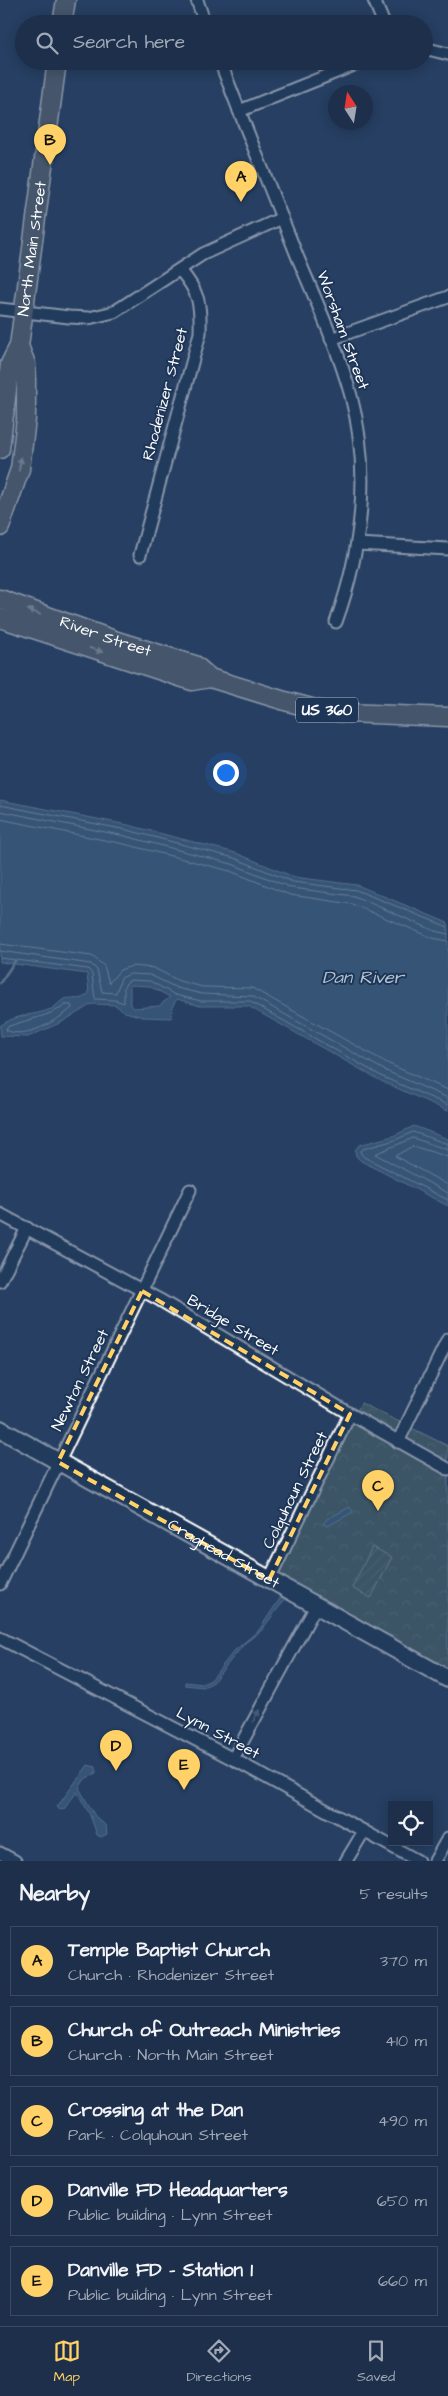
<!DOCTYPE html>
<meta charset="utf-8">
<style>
:root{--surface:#1d2f4a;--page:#2a3b54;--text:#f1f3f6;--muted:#a0a9b5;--line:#3b4a62;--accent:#ffd166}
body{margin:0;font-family:"Architects Daughter",sans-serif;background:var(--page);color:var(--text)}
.controls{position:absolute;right:15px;bottom:15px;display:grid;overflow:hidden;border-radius:0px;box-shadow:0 2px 12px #0003}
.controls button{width:45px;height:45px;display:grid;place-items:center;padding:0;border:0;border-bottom:1px solid var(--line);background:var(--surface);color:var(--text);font:25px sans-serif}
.compass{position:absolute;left:328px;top:85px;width:45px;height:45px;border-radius:50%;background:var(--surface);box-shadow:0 2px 12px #0003;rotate:348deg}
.you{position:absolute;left:225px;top:772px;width:18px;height:18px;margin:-12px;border:4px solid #fff;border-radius:50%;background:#1a73e8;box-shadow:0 0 0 8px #1a73e833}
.badge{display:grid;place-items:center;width:32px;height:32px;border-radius:50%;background:var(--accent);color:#111;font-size:16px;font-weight:700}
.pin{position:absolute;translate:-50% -41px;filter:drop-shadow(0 1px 2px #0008)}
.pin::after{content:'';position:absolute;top:26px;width:18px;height:15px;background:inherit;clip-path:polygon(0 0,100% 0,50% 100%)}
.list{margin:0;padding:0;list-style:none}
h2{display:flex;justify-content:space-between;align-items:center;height:65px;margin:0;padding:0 20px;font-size:21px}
h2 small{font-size:16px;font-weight:400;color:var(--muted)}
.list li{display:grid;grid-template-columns:32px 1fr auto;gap:15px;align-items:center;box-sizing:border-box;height:70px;margin:0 10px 10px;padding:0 10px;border:1px solid var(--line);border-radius:0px}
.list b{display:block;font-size:19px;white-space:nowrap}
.list p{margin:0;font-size:16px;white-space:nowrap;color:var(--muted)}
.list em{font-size:16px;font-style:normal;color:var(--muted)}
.icon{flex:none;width:28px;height:28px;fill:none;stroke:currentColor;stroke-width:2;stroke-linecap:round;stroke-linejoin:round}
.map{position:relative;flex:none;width:448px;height:1861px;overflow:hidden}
.search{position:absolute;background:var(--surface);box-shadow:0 2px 12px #0003;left:15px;right:15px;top:15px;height:55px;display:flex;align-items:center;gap:12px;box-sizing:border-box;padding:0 18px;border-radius:28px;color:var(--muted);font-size:19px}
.sheet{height:465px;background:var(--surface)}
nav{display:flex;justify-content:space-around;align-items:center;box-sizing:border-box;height:70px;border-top:1px solid var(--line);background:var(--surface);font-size:14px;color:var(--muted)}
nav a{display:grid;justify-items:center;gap:2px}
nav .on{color:var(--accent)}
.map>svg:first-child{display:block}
</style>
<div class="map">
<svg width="448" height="1861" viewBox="0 0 448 1861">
<defs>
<pattern id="forest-crowns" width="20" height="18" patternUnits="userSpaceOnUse" patternTransform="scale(1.25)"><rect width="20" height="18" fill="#556f6c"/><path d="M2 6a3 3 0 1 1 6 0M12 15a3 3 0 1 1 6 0" fill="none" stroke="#6e8582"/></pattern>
<pattern id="garden-furrows" width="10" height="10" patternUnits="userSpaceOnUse" patternTransform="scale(1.25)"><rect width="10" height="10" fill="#556f6c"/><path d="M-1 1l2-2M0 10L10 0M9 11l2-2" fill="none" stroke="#6e8582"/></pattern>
</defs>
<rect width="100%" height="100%" fill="#273f62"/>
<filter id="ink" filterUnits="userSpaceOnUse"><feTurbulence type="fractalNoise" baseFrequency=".02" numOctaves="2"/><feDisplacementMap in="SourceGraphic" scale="10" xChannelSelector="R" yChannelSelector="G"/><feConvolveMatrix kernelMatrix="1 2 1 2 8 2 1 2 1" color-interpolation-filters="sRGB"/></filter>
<g filter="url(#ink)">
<!-- forest -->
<polygon fill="url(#forest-crowns)" stroke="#aab7b6" points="361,1403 448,1446 448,1671 278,1575"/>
<!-- garden -->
<polygon fill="url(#garden-furrows)" stroke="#aab7b6" points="372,1547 392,1557 371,1598 352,1588"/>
<!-- water -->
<g fill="#496e8e" stroke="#92a8bb" fill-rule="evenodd">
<path d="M0,800l128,25 108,28 58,24 63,8 91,38v188l-67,-30 -133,-75h-48l-23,-7 -4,6 -2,13 -28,-1 -18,-5 -10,-7 -23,-1 -30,18 -34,15 -27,-1 -1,-10c17,-13 35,-10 51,-17 5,-2 9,-8 13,-10 10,-3 15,4 25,-6l-2,-19 -87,-12zM130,985l19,1 21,11 -11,9 -25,2 -4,-3z"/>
<polygon points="414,1126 448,1139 448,1206 361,1161 356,1156 355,1150 359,1145 393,1136"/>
<polygon points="350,1507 353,1512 328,1526 323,1524 327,1519"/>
<polygon points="281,1597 285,1599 261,1631 245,1643 212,1683 203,1687 185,1685 185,1682 202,1684 211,1680 234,1651 259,1630"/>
<polygon points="88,1765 96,1767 96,1773 85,1779 79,1788 95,1816 106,1826 107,1834 101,1837 97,1835 90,1815 77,1792 64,1809 60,1810 57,1807"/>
</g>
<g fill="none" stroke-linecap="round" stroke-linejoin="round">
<!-- shore -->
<g stroke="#b6c5d2" stroke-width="1">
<polyline points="0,805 127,830 234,858 293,882 356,890 448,927"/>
<polyline points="0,811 125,836 232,864 292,888 354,896 435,931 448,934"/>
<polyline points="0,819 124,844 230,871 290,895 352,904 433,938 448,941"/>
<polyline points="0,944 92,956 104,966 109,983 120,970 132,966 154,968 179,981 203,987 252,988 389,1064 448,1090"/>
<polyline points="0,951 91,964 97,970 102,992 116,993 121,978 130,974 150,975 177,988 202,994 252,996 386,1071 448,1098"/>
<polyline points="0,958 88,969 92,974 95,999 115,1000 124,1003 124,987 127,982 131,980 150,981 175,995 201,1001 249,1001 383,1077 448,1105"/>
<path d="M66,1005h5l1,3c-16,13 -46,32 -66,22l1,-3c20,-8 42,-10 59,-22z"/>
<polyline points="448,1144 413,1132 395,1140 363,1149 360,1152 364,1157 448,1200"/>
<polyline points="448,1150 413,1138 375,1154 448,1193"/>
<polyline points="448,1157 413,1146 395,1156 448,1185"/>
</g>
<!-- stream -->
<polyline stroke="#92a8bb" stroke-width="3" points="0,983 15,961"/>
<!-- street casing -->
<g stroke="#fff" stroke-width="15">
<g id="street">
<polyline points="197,0 205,24"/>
<polyline points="374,0 384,24"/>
<polyline points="424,48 448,54"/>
<path d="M220,61c25,66 52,132 78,197 19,45 40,91 53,138 20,75 11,154 -15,226"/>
<polyline points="239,111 364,61"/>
<polyline points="0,309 69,317 89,318 114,312 203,254 282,218"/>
<polyline points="331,339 448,297"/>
<polyline points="357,544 448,549"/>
<path d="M140,555l60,-222c1,-29 -1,-41 -20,-63"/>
<polyline points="0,1214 160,1300 350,1414 448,1469"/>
<polyline points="0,1281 27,1228"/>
<polyline points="398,1442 448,1339"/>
<polyline points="269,1580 350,1414"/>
<polyline points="0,1584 190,1190"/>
<polyline points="0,1638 233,1759 418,1861"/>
<polyline points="233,1759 316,1606"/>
<polyline points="0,1853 15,1861"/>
<polyline points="346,1861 364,1831"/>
<polyline points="435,1861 448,1838"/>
</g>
</g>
<!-- secondary casing -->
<g stroke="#fff" stroke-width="20">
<g id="secondary">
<path id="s1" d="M0,1429l448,250"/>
</g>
</g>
<!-- primary casing -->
<g stroke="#fff" stroke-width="21">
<g id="primary">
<polyline points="62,24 66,0"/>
<path id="s2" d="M0,449l10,-85 9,-18 38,-285"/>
<polyline points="0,527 20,469 26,419 26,364 19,346"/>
<path id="s3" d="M0,599l114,41 81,25 15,13 75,23 34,9 27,3 102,4"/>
<polyline points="0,618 192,681 210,678"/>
</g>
</g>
<!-- street -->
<use href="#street" stroke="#1d3557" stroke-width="11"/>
<!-- secondary -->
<use href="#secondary" stroke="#1d3557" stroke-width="16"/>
<!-- primary -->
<use href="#primary" stroke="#6b6f75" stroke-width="18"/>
</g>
<!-- one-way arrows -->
<defs><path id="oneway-solid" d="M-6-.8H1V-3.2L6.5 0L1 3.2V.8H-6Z" transform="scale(1.25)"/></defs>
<g fill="#bcbec1">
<use href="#oneway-solid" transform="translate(20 464) rotate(-80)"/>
<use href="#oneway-solid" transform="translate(34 612) rotate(-158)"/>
<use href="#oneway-solid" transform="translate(96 650) rotate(18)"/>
</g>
<use fill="#6c7c92" href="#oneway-solid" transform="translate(256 1716) rotate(-62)"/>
</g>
<!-- marked area -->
<path d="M0 0H448V1861H0ZM142,1291l208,123 -81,166 -211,-118z" fill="#273f62" fill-opacity=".55" fill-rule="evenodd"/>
<path fill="none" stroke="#ffd166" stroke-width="4" stroke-dasharray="10 6" stroke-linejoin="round" d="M142,1291l208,123 -81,166 -211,-118z"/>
<g text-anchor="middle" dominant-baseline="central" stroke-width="4" stroke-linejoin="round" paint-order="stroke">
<!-- shield labels -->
<rect fill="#1d3557" stroke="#bbc2cd" stroke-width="1" x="296" y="697.5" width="62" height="25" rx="4"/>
<g font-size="15" font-weight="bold" fill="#fff">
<text x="327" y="710">US 360</text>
</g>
<!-- street labels -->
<g font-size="16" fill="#fff" stroke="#1d3557">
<text stroke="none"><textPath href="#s2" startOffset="204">North Main Street</textPath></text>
<text transform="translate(343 330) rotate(70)">Worsham Street</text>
<text transform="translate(165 394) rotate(-75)">Rhodenizer Street</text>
<text stroke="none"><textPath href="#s3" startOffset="112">River Street</textPath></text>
<text transform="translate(233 1325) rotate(31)">Bridge Street</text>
<text transform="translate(80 1380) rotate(-64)">Newton Street</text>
<text transform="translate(295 1490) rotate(-64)">Colquhoun Street</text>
<text stroke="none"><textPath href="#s1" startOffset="256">Craghead Street</textPath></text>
<text transform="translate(218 1733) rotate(28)">Lynn Street</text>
</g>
<!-- water labels -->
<g font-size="18" font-style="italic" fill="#b6c5d2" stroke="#1d3557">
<text x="363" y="977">Dan River</text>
</g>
</g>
</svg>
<div class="controls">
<button><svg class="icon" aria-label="locate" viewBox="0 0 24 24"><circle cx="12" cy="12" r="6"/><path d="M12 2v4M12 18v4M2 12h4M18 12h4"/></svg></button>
</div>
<svg class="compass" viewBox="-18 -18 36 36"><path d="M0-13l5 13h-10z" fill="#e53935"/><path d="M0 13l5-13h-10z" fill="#a0a9b5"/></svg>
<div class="you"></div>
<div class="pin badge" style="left:241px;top:202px">A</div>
<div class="pin badge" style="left:50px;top:165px">B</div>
<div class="pin badge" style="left:378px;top:1511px">C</div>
<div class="pin badge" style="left:116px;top:1771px">D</div>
<div class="pin badge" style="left:184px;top:1790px">E</div>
<div class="search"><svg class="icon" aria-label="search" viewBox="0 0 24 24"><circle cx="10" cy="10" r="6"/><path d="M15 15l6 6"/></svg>Search here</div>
</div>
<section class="sheet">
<h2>Nearby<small>5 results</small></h2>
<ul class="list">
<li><span class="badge">A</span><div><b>Temple Baptist Church</b><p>Church · Rhodenizer Street</p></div><em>370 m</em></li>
<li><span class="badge">B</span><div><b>Church of Outreach Ministries</b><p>Church · North Main Street</p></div><em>410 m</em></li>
<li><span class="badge">C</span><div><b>Crossing at the Dan</b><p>Park · Colquhoun Street</p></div><em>490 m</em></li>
<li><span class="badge">D</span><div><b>Danville FD Headquarters</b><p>Public building · Lynn Street</p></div><em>650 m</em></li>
<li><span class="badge">E</span><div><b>Danville FD - Station 1</b><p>Public building · Lynn Street</p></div><em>660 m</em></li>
</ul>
</section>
<nav>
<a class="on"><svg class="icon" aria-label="map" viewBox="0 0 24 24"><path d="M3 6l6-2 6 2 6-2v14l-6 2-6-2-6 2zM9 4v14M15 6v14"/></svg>Map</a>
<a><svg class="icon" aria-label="directions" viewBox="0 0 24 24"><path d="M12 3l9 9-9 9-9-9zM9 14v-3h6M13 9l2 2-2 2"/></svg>Directions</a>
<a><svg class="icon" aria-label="saved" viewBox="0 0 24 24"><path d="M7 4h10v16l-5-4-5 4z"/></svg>Saved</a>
</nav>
